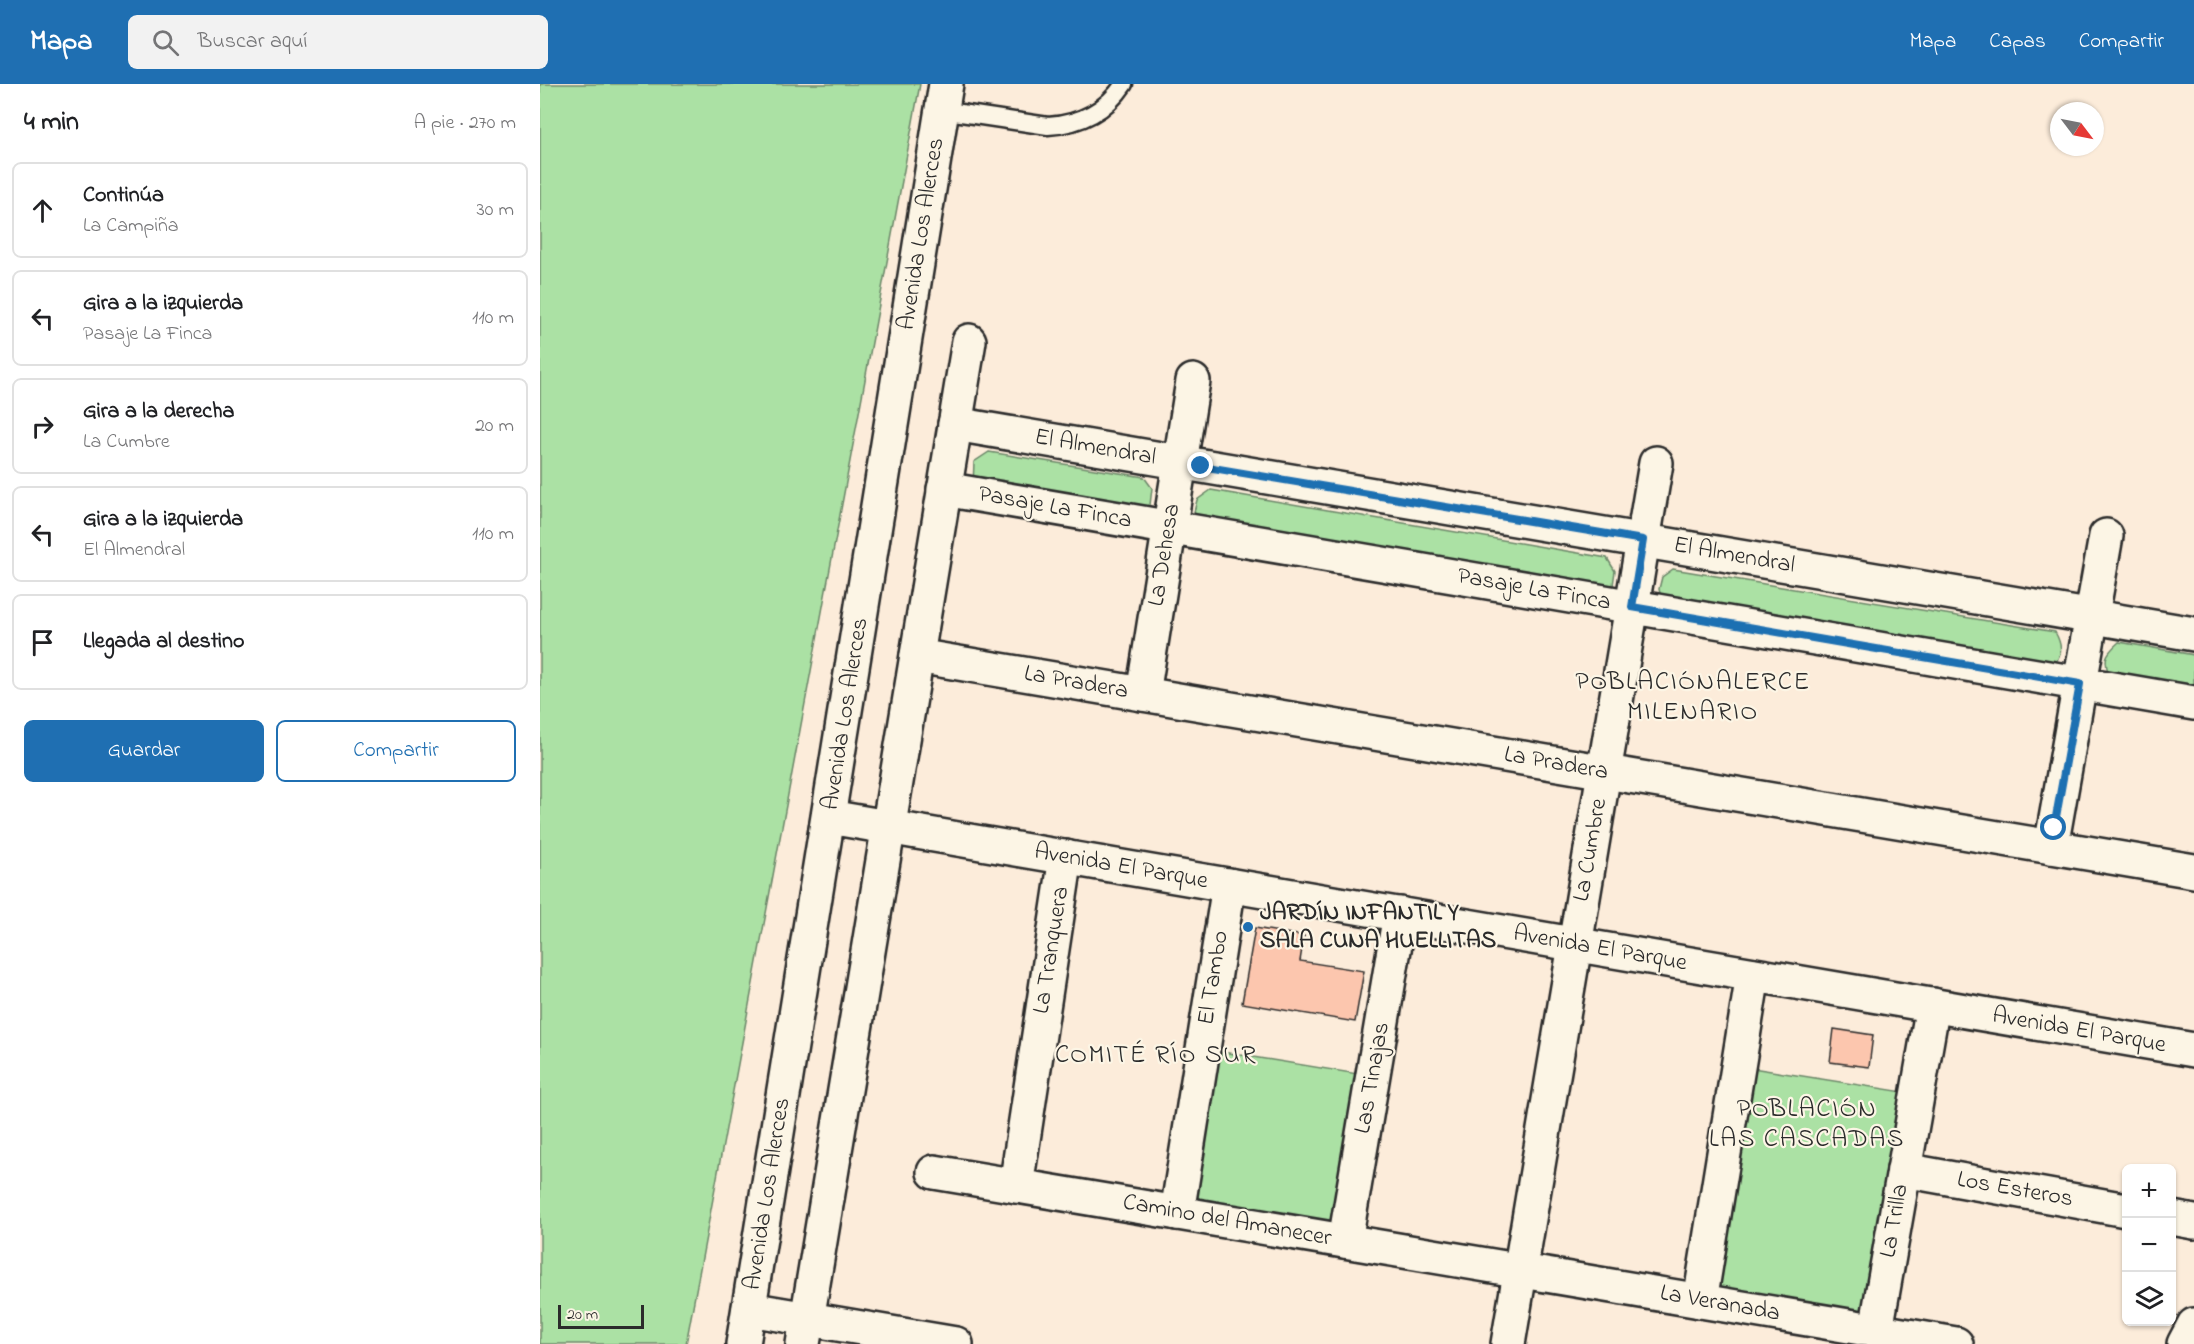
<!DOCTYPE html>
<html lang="es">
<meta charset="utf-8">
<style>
:root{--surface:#fff;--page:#f2f2f2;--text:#202124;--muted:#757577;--line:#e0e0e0;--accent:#1f6fb2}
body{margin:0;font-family:"Indie Flower",sans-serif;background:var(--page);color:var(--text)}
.controls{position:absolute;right:18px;bottom:18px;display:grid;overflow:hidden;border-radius:9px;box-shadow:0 2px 4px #0004}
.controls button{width:54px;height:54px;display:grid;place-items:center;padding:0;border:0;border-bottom:2px solid var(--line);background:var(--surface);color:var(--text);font:30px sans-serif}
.compass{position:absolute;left:1510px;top:18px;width:54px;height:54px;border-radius:50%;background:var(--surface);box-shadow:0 2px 4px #0004;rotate:122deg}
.scale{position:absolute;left:18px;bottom:15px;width:86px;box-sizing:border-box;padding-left:6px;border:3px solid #2b2b2b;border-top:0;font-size:16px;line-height:21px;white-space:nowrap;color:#2b2b2b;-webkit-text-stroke:4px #fcf5e5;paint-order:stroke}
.stop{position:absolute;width:18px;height:18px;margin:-14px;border:4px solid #1f6fb2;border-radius:50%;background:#fff}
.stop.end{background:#1f6fb2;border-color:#fff;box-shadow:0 2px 6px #0008}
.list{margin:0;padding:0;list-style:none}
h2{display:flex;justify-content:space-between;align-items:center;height:78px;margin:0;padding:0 24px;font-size:26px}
h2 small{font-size:20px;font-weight:400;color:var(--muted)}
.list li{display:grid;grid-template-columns:39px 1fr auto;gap:18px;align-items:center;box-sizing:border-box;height:96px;margin:0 12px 12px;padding:0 12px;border:2px solid var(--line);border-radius:9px}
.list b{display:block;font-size:22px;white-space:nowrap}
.list p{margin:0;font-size:20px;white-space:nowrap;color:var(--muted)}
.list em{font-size:20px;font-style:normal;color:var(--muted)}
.actions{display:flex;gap:12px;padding:18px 24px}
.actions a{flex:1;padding:14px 0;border:2px solid var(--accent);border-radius:9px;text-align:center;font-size:21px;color:var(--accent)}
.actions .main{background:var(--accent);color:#fff}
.icon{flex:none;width:33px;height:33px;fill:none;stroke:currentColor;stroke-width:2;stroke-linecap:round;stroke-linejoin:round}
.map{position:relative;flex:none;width:1654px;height:1260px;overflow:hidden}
header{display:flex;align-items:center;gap:36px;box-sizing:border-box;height:84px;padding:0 30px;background:var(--accent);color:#fff}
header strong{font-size:28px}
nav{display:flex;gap:33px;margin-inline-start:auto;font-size:21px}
.search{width:420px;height:54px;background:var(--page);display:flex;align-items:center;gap:15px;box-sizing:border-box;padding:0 21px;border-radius:9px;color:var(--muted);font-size:22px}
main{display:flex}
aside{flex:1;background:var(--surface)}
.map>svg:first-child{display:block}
</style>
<header>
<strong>Mapa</strong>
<div class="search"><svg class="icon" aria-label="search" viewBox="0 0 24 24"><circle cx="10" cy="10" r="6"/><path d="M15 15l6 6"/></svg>Buscar aquí</div>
<nav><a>Mapa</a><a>Capas</a><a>Compartir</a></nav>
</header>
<main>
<aside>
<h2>4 min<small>A pie · 270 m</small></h2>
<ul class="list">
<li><svg class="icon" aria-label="ahead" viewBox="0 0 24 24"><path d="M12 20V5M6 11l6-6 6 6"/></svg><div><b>Continúa</b><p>La Campiña</p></div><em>30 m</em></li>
<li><svg class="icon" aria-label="left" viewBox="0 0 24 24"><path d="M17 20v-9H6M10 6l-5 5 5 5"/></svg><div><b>Gira a la izquierda</b><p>Pasaje La Finca</p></div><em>110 m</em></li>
<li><svg class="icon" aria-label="right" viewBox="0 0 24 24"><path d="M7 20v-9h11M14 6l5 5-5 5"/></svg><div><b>Gira a la derecha</b><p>La Cumbre</p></div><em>20 m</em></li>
<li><svg class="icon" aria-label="left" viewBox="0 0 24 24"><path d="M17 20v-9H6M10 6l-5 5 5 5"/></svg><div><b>Gira a la izquierda</b><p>El Almendral</p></div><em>110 m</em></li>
<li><svg class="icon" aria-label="arrive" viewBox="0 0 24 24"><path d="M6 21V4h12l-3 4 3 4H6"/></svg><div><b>Llegada al destino</b></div></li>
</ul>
<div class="actions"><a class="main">Guardar</a><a>Compartir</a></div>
</aside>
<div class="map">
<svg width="1654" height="1260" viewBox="0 0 1654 1260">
<rect width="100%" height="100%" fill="#fcecda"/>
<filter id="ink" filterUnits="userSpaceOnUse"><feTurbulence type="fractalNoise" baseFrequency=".0167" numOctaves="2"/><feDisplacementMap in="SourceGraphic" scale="12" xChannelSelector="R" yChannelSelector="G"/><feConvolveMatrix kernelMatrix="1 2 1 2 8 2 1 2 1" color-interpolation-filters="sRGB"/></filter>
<g filter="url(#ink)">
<!-- green -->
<g fill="#abe1a4" stroke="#6b8668" stroke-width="1.5">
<polygon points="0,0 380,0 146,1260 0,1260"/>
<polygon points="449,368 604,393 612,404 610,421 601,431 433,402 434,378"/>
<polygon points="671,406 1067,474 1075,487 1073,501 1061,512 661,442 654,428 657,416"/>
<path d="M1133,485l382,63c9,16 7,24 -5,38l-387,-64 -4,-17 3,-12z"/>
<path d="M1579,558l75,13v39l-84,-14c-6,-21 -7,-24 9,-38z"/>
<polygon points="670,966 824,991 795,1142 652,1117"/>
<polygon points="1206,983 1370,1009 1327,1230 1174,1205"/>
</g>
<!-- building -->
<g fill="#fcc6ae" stroke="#2b2b2b" stroke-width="1.5">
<polygon points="715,844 764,852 760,877 824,887 815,938 702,919"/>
<polygon points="1294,945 1333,951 1329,983 1290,978"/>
</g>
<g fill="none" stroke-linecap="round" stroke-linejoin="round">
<!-- service casing -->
<g stroke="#2b2b2b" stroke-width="21">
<path id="service" d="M401,26l107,16c32,-2 58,-15 76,-42"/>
</g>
<!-- minor casing -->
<g stroke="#2b2b2b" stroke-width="38">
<g id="minor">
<polyline points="415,340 1654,550"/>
<polyline points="404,405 1654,619"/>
<polyline points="377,572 1654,787"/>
<polyline points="603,610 653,297"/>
<polyline points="289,733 1654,966"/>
<polyline points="1511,763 1566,452"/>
<polyline points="1364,1086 1586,1126"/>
<polyline points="394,1088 1416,1260"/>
<polyline points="476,1102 526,773"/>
<polyline points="637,1129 689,801"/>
<polyline points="1632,1134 1654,1138"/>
<polyline points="805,1157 860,830"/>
<polyline points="1160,1217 1213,891"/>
<polyline points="209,1225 416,1260"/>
<polyline points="1336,1246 1393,921"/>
<polyline points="263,1260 429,257"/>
<polyline points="968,1260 1116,379"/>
<polyline points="1644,1260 1654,1241"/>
</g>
</g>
<!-- secondary casing -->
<g stroke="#2b2b2b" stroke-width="38">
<polyline id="secondary" points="203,1260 406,0"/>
</g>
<!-- service -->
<use href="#service" stroke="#fcf5e5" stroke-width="16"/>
<!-- minor -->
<use href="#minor" stroke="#fcf5e5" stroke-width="33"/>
<!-- secondary -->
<use href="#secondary" stroke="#fcf5e5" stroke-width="33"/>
</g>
</g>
<g fill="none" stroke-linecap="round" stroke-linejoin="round" filter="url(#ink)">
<!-- route -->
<polyline stroke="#1f6fb2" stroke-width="8" points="661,382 1103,456 1092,523 1540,600 1514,744"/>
</g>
<!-- markers -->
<circle fill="#1f6fb2" stroke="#fcf5e5" stroke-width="2" cx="708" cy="843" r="6"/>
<g text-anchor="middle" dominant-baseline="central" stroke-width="4.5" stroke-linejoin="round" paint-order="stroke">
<!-- street labels -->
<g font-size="24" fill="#2b2b2b" stroke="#fcf5e5">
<text transform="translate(382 150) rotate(-81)">Avenida Los Alerces</text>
<text transform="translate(555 364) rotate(10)">El Almendral</text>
<text transform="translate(515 424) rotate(10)">Pasaje La Finca</text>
<text transform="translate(625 471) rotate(-81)">La Dehesa</text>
<text transform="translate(1194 472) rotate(10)">El Almendral</text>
<text transform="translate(994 506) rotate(10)">Pasaje La Finca</text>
<text transform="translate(536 599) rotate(10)">La Pradera</text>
<text transform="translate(306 630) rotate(-81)">Avenida Los Alerces</text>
<text transform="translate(1016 680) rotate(10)">La Pradera</text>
<text transform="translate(1051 766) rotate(-80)">La Cumbre</text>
<text transform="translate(581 783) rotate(10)">Avenida El Parque</text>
<text transform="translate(1060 865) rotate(10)">Avenida El Parque</text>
<text transform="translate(512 866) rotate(-81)">La Tranquera</text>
<text transform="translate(674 894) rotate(-81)">El Tambo</text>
<text transform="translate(1539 947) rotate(10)">Avenida El Parque</text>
<text transform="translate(833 994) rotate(-80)">Las Tinajas</text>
<text transform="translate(1475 1106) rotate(10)">Los Esteros</text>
<text transform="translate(228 1110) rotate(-81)">Avenida Los Alerces</text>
<text transform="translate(687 1137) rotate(10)">Camino del Amanecer</text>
<text transform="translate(1355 1137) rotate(-80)">La Trilla</text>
<text transform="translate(1180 1220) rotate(10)">La Veranada</text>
</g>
<!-- poi labels -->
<g font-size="24" font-weight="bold" fill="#2b2b2b" stroke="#fcf5e5" text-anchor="start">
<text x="720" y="829">JARDÍN INFANTIL Y<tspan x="720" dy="28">SALA CUNA HUELLITAS</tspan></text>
</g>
<!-- neighbourhood labels -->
<g font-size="26" letter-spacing="1.5" fill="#2b2b2b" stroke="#fcf5e5">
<text x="1153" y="599">POBLACIÓNALERCE<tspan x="1153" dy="30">MILENARIO</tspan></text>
<text x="616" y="972">COMITÉ RÍO SUR</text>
<text x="1267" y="1026">POBLACIÓN<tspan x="1267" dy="30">LAS CASCADAS</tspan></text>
</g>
</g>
</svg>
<div class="controls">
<button>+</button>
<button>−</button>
<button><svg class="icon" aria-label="layers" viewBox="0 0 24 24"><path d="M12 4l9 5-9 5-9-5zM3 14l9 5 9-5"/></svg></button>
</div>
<svg class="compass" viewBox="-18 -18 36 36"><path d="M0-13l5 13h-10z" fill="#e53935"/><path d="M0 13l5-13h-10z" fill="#757577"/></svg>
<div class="scale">20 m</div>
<div class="stop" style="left:1514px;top:744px"></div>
<div class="stop end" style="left:661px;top:382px"></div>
</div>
</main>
